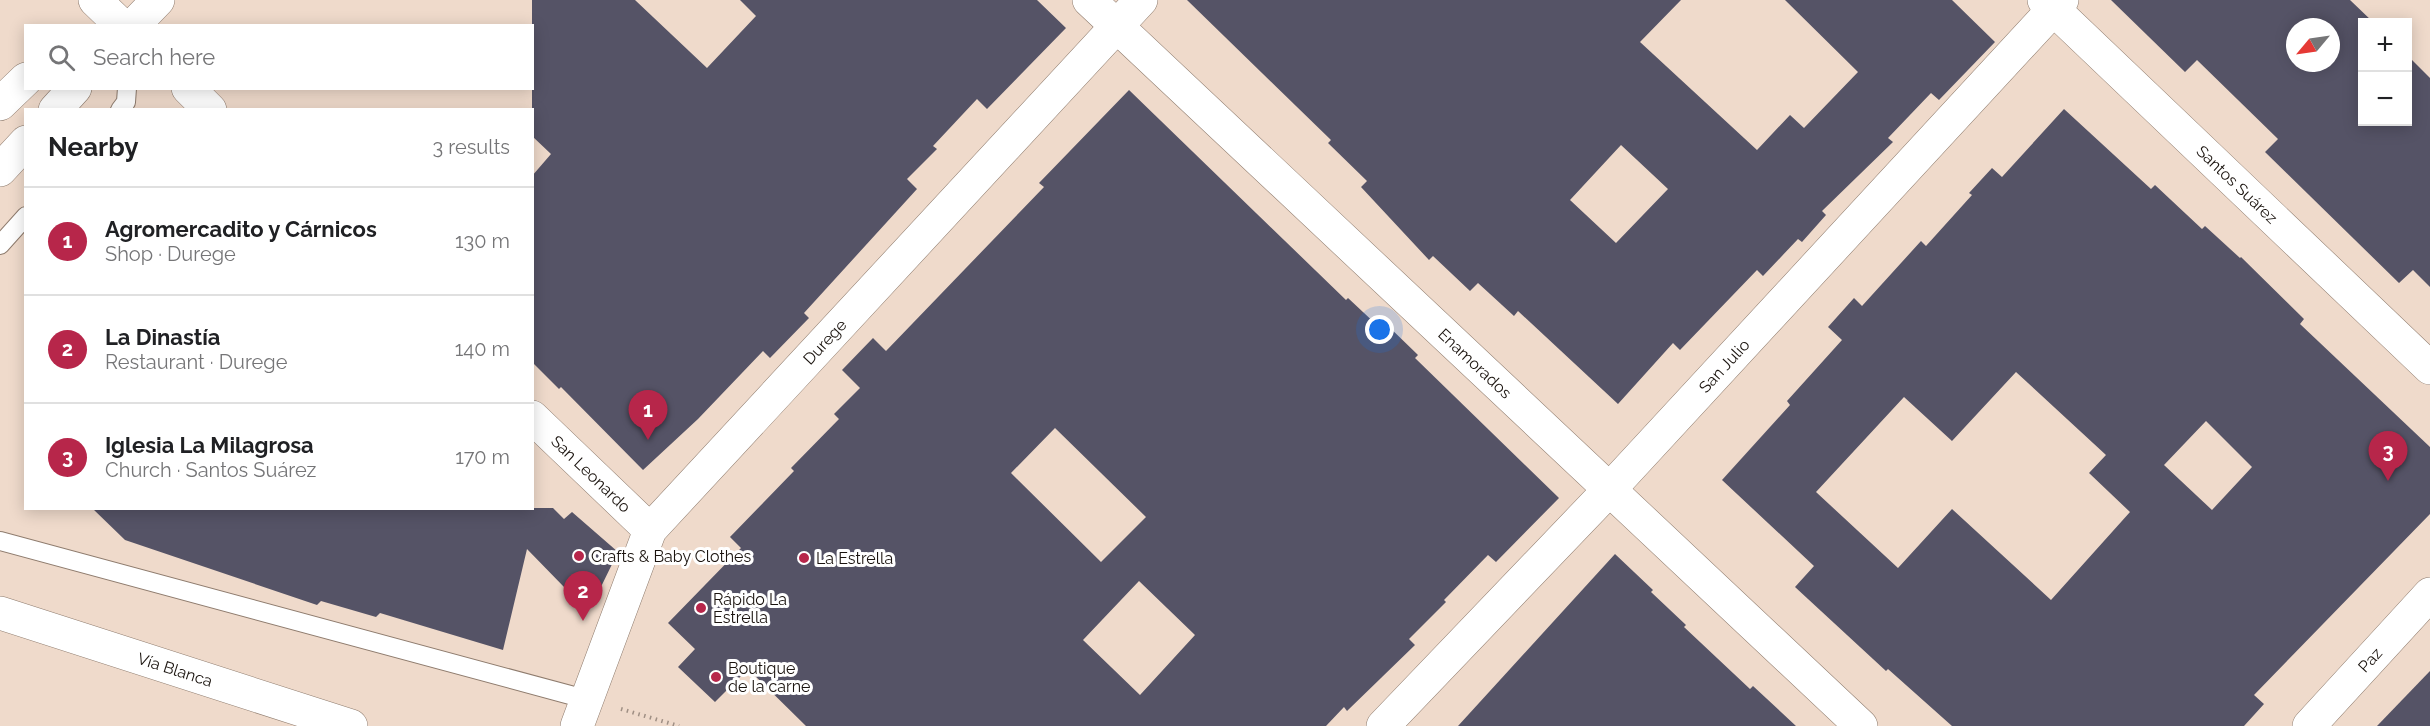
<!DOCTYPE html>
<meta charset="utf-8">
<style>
:root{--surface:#fff;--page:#f2f2f2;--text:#202124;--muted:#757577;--line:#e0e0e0;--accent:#b7264a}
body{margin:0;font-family:Raleway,sans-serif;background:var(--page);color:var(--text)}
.controls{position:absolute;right:18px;top:18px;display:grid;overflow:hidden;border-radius:0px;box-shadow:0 3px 15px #0003}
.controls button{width:54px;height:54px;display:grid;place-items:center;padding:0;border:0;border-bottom:2px solid var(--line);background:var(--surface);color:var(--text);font:30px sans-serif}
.compass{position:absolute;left:2286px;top:18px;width:54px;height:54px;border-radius:50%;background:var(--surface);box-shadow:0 3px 15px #0003;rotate:241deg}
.you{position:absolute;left:1380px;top:330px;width:21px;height:21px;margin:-15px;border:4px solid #fff;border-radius:50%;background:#1a73e8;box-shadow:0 0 0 9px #1a73e833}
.badge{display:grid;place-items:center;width:39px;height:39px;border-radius:50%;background:var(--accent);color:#fff;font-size:20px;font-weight:700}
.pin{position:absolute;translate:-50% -50px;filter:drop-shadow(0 2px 3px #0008)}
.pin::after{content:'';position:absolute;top:32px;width:21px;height:18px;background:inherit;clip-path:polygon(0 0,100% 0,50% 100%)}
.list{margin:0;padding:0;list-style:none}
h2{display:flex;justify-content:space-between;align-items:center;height:78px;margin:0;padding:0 24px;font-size:26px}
h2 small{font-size:20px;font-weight:400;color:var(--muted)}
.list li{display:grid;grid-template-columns:39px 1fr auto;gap:18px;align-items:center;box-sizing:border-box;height:108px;padding:0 24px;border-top:2px solid var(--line)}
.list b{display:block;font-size:22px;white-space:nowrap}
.list p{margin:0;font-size:20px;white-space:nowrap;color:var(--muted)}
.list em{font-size:20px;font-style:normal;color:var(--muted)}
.icon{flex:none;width:33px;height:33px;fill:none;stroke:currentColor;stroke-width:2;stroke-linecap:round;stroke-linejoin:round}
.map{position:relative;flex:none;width:2430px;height:726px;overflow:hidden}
.search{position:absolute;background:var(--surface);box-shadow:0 3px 15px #0003;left:24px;top:24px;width:510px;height:66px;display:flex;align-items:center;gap:15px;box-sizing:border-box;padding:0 21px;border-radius:0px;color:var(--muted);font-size:22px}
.panel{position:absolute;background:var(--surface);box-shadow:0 3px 15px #0003;left:24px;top:108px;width:510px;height:402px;border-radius:0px}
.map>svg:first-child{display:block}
</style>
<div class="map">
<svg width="2430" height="726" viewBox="0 0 2430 726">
<rect width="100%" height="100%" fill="#efdacb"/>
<!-- building -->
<g fill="#555366" fill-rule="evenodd">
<polygon points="532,0 635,0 707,68 756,16 740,0 1037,0 1066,28 987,109 977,99 933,146 937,149 907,179 917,189 804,313 809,318 770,358 763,351 698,419 643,470 561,387 559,389 532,362 532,176 551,154 532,136"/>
<path d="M1187,0h494l-41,42 117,108 33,-35 14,13 54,-56 -73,-72h167l43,42 -56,58 -8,-7 -43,45 5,4 -71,69 4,4 -24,27 -4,-3 -35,37 -6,-6 -77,80 -7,-7 -55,61 -100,-93 -4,5 -36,-33 -8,8 -37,-35 -4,4 -68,-73 6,-6 -39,-38 3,-3zM1621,145l47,44 -52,54 -46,-43z"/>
<path d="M2111,0h239l23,22h-11v100h46v-66l22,22v209l-17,-17 -14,13 -134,-131 13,-13 -81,-79 -12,12zM2295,27h36v36h-36z"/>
<path d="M1129,90l217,210 2,-2 31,29 5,-5 34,33 -3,3 144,140 -63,64 -8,-7 -44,45 2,2 -37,37 6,6 -68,66 -3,-4 -18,19h-520l-58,-57 -33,33 -37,-35 17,-18 -27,-26 73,-75 -11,-11 64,-66 -3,-3 48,-49 -5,-5 26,-26 -18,-18 31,-32 13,13 158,-164 -5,-4zM1055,428l91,89 -45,45 -90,-89zM1139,581l56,54 -55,60 -57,-55z"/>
<path d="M2064,109l87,80 4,-4 47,44 3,-3 35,32 1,-1 63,62 -4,5 130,123v67l-176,181 10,9 -20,22h-292l-64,-57 -2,2 -91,-84 19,-21 -92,-86 68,-75 -3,-4 55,-61 -14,-13 26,-29 8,8 59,-65 5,5 46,-51 -3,-2 23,-25 10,9zM2016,372l90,83 -17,18 41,39 -79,88 -99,-91 -54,59 -82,-76 88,-95 48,44zM2206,421l46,46 -40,43 -48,-45z"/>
<polygon points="92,508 553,508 564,519 572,512 618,552 596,597 564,587 527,549 503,650 380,613 376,617 321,601 317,605 125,540"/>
<polygon points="1615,554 1653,590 1651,592 1686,625 1684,627 1750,689 1753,686 1796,726 1458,726"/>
<polygon points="2430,671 2430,726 2377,726"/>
</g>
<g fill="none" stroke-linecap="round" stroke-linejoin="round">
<!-- lane casing -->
<g stroke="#8f7c6e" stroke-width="20">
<g id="lane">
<polyline points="120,110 126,102 127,88"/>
<polyline points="0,245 26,216"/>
<polyline points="0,541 585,699"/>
</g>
</g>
<!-- street casing -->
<g stroke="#8f7c6e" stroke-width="34">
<g id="street">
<polyline points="95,0 122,26"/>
<path id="s1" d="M1089,0l772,726"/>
<path id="s2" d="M2044,0l386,368"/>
<polyline points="188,88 210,110"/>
<polyline points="0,104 26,79"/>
<path id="s3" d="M532,417l118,113"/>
<path id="s4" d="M577,726l73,-196 491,-530"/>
<path id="s5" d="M1383,726l226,-236 453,-490"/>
</g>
</g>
<!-- secondary casing -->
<g stroke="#8f7c6e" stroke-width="34">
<g id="secondary">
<polyline points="133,26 158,0"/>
<polyline points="55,110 75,88"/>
<polyline points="0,170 26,142"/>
<path id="s6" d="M2309,726l121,-132"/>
</g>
</g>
<!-- primary casing -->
<g stroke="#8f7c6e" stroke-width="34">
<g id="primary">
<path id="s7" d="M0,613l351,113"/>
</g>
</g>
<!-- path -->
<polyline stroke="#9f8f84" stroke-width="4" stroke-dasharray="1.5 4.5" stroke-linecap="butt" points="621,709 679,726"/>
<!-- lane -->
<use href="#lane" stroke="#fff" stroke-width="18"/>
<!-- street -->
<use href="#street" stroke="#fff" stroke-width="33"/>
<!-- secondary -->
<use href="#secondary" stroke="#fff" stroke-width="33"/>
<!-- primary -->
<use href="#primary" stroke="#fff" stroke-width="33"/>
</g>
<!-- markers -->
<g fill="#b7264a" stroke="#fff" stroke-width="2">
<circle cx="579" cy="556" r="6"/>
<circle cx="804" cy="558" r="6"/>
<circle cx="701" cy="608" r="6"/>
<circle cx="716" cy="677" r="6"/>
</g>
<g text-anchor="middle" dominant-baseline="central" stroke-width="6" stroke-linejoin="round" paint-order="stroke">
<!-- street labels -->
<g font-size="16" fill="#1a130e" stroke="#fff">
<text stroke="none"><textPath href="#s2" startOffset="267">Santos Suárez</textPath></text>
<text stroke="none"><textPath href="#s4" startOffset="466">Durege</textPath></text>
<text stroke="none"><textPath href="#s1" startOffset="530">Enamorados</textPath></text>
<text stroke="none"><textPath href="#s5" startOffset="496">San Julio</textPath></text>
<text stroke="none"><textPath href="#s3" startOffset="82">San Leonardo</textPath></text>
<text stroke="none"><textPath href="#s6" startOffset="90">Paz</textPath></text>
<text stroke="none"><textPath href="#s7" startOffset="184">Vía Blanca</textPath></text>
</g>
<!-- poi labels -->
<g font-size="16" fill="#1a130e" stroke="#fff" text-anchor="start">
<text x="591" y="556">Crafts &amp; Baby Clothes</text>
<text x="816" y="558">La Estrella</text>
<text x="713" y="599">Rápido La<tspan x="713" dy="18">Estrella</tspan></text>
<text x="728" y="668">Boutique<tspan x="728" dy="18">de la carne</tspan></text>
</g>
</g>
</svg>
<div class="controls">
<button>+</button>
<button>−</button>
</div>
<svg class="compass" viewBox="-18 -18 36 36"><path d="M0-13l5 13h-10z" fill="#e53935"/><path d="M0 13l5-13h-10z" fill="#757577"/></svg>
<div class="you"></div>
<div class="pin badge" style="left:648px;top:440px">1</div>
<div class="pin badge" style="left:583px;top:621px">2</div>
<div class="pin badge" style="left:2388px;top:481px">3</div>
<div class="search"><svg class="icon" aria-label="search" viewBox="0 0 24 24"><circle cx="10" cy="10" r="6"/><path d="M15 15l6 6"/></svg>Search here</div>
<section class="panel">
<h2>Nearby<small>3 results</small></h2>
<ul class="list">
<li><span class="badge">1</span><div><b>Agromercadito y Cárnicos</b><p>Shop · Durege</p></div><em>130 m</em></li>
<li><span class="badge">2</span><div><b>La Dinastía</b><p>Restaurant · Durege</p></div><em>140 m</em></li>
<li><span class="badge">3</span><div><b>Iglesia La Milagrosa</b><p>Church · Santos Suárez</p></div><em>170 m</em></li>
</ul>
</section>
</div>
